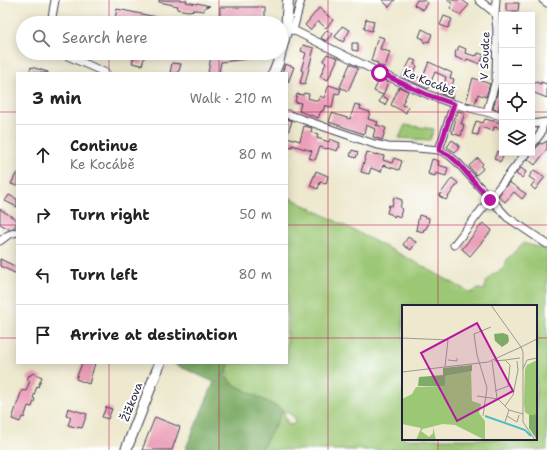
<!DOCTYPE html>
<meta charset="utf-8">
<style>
:root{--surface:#fff;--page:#f2f2f2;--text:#222;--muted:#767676;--line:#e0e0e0}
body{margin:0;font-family:"Shantell Sans",sans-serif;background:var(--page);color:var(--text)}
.controls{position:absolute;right:12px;top:12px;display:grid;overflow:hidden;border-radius:0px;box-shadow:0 2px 10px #0003}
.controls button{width:36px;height:36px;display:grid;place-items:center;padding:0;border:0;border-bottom:1px solid var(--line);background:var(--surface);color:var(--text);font:20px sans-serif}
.stop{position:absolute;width:12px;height:12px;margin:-9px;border:3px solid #b5179e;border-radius:50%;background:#fff}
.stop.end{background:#b5179e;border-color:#fff;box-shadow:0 1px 4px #0008}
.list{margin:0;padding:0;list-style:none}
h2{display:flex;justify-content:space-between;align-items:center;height:52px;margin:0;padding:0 16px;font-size:17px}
h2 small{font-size:13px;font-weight:400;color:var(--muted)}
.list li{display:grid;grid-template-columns:26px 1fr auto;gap:12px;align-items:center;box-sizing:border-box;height:60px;padding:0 16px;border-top:1px solid var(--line)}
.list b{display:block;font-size:15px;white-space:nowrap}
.list p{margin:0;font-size:13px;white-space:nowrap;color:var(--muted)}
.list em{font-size:13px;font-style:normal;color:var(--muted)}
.icon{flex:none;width:22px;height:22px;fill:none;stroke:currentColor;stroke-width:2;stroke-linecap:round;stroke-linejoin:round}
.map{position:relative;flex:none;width:547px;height:450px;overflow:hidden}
.search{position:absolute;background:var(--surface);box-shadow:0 2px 10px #0003;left:16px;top:16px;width:272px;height:44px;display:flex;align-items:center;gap:10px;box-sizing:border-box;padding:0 14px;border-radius:22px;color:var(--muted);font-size:15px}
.panel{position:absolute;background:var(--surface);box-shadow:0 2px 10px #0003;left:16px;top:72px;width:272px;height:292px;border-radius:0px}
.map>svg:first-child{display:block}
</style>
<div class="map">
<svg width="547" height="450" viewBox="0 0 547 450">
<rect width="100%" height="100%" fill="#fff"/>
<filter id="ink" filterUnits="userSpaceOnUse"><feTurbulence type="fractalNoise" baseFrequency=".025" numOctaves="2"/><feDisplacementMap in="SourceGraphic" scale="8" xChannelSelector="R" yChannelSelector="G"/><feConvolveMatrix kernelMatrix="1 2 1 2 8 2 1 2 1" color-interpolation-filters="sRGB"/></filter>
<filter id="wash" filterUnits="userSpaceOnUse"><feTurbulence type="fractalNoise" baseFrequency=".012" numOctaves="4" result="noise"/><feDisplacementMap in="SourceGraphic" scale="16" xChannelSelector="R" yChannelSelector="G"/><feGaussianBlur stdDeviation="0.9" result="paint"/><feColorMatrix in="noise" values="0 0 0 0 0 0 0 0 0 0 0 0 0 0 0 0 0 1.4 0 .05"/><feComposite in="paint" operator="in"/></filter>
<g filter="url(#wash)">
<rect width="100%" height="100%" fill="#ede8ce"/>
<!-- green -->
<g fill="#9cc774" stroke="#5f7458" fill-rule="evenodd">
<polygon points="405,125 434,129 430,140 399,138"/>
<path d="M287,196l130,67 54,30 7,-4 7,1v-6l7,-9 11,-6 5,-11 15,-15 24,7v200h-286l22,-39 -52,-28c-5,-8 -5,-12 -1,-20h57zM403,306h133v133h-133zM285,411l7,4 4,5 -2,4 -5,1 -5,-9z"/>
</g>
<!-- forest -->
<polygon fill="#7dac66" stroke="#506750" points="172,363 230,363 225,376 231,383 283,410 261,450 185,450 214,382"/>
<g id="blocks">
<!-- building -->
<g fill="#ea9eb7">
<polygon points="159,0 187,0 186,2 197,4 197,3 210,6 205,7 204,11 196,10 188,11 177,9 178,6 159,2"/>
<polygon points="382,0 395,0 389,7"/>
<polygon points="417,0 423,0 428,3 423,10 414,5"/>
<polygon points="447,0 462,0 469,5 460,15 450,8 453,4"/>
<polygon points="506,3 519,3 518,11 506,11"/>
<rect x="220" y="7" width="44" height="16"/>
<polygon points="319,8 333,20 326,28 318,21 310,30 305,25"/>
<polygon points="117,9 176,21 176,23 114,23"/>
<polygon points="444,16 452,19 448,28 440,25"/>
<polygon points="366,19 374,21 372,31 364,29"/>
<polygon points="342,26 350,30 343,42 335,37"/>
<polygon points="422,29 432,34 429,42 427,41 424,43 424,39 419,37"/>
<polygon points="327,30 332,34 326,41 321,38"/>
<polygon points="378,36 384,38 380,49 390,52 385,67 377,65 378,63 371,61"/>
<polygon points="352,43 358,43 358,51 352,50"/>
<polygon points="303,45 314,48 305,84 300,83 303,71 301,70 306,53 301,51"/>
<polygon points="459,46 466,49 465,53 475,56 475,55 477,56 478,53 484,55 480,64 467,59 466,61 455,57 456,55 455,54 456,50 457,51"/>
<polygon points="135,53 145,55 142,65 132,63"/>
<polygon points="227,53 255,53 256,58 221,62 219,73 208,73 211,56 216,57 216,56 227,58"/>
<polygon points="327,54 338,58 328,80 320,77 326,63 323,61"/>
<polygon points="411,59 416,61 414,64 417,66 413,75 422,79 429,62 452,73 450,78 454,79 451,90 454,91 452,98 441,94 446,77 435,72 428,89 402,77"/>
<polygon points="172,63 181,64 179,71 178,71 177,73 170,73"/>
<polygon points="285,64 294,67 288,83 287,73 282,73"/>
<polygon points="350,64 358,68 348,91 340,87"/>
<polygon points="31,67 48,72 48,73 29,73"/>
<polygon points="380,78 388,82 383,95 374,91"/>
<polygon points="473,78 490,84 486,97 478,94 475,104 466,102"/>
<polygon points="535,82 541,84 541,82 547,84 547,98 532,92 532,89"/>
<polygon points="329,85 341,89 339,94 335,93 332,108 325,105 323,111 321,111 318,118 299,111 301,103 295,102 297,94 303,95 304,93 309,94 308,98 318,101 320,96 324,98"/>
<polygon points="399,87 408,91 402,105 408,107 406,113 391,105"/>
<polygon points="498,90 502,91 502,97 498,110 493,109"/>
<polygon points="382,96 388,99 385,105 379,102"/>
<polygon points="355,104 361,106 360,109 370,112 368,119 378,122 376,126 377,125 386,128 382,140 373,137 375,129 366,125 364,134 329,122 332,113 350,119"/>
<polygon points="458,111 465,113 461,124 464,124 461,136 452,133"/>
<polygon points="287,119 292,121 288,133 287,133"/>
<polygon points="485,119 502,123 502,129 494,127 493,131 480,127 478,135 472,134 476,121 483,123"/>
<polygon points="304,126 312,128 311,132 318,134 317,138 329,142 330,139 340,143 339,145 340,147 338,148 337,151 327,148 327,149 320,147 315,160 309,158 312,151 292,145 292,147 287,146 287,137 300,141"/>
<polygon points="452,140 459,145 458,149 455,152 447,147"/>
<polygon points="547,141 547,149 535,165 528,159 540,143 542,144"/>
<polygon points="352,150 358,152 356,158 350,156"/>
<polygon points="498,151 504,155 500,162 494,158"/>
<polygon points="367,152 377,155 377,154 384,156 383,160 392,163 394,158 402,161 399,170 383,165 381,172 371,168 369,174 361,172"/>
<polygon points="478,158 483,164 481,166 483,169 476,175 469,166"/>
<polygon points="432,159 439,161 438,165 448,168 446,176 436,173 435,176 428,174"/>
<polygon points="521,168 526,172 522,178 516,174"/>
<polygon points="534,170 545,177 535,190 531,186 535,181 529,177"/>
<polygon points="316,171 328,176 326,184 320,182 318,189 310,186"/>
<polygon points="17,172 17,186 11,184"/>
<polygon points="452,178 458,183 446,200 439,196"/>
<polygon points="509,182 526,194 522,199 514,192 505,202 498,196"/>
<polygon points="9,195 17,199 17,207 5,201"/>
<polygon points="394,197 402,200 400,208 402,208 400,217 395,215 394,217 391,214 387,213 389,205 392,206"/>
<polygon points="0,209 17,220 17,222 14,228 9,229 0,224"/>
<polygon points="419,215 429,218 428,226 427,226 426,229 424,229 423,232 416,230"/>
<polygon points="483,223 492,230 470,256 462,249"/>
<polygon points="408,237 416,242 411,250 403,245"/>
<polygon points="0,259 17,267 17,274 0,266"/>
<polygon points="82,363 95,363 89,384 76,379"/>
<polygon points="33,373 42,377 38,387 37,386 33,398 35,399 32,407 28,406 24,418 22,417 20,422 12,419 22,390 26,391 30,381 27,380 29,375 30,376 31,374 32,374"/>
<polygon points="106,407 112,409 108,419 102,417"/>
<polygon points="68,408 87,414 82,428 78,427 78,428 68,425 71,417 66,415"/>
<polygon points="155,417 180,427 172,450 142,450"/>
</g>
</g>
</g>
<g filter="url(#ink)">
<use href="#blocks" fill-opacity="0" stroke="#404051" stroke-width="1"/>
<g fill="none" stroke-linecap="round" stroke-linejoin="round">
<!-- street casing -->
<g stroke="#404051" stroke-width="9">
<g id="street">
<polyline points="479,0 495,13"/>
<polyline points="543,0 547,3"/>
<polyline points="51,23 55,0"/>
<polyline points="293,30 301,0"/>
<polyline points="286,31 293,30 380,73 429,95 454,104 502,116"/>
<polyline points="61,53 106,73"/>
<polyline points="487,112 496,80 497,29 495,13 496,0"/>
<polyline points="287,114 374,144 388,147 417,148 439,150 449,155 458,163 507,217 547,244"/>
<polyline points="532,124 547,122"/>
<polyline points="532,145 541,133 543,123"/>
<polyline points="439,150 454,104"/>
<polyline points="0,241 8,235 17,232"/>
<polyline points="454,245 526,153"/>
</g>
</g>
<!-- secondary casing -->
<g stroke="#404051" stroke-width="12">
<g id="secondary">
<polyline points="274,73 278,63 286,31 288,0"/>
<polyline points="126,450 160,363"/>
</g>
</g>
<!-- street -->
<use href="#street" stroke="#fff" stroke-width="7"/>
<!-- secondary -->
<use href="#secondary" stroke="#fff" stroke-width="10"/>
</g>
</g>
<g fill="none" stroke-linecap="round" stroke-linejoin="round" filter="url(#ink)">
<!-- route -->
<polyline stroke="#b5179e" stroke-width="5" points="380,73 428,95 454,104 439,150 449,155 458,163 490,200"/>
</g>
<!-- grid -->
<path fill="none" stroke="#c2185b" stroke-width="1" stroke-opacity="0.55" d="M109,0v23M219,0v23M328,0v450M438,0v306M109,53v20M219,53v20M0,112h17M287,112h215M532,112h15M0,225h17M287,225h260M0,338h17M287,338h116M536,338h11M109,363v87M219,363v87M438,439v11"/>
<g text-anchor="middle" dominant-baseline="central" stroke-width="4" stroke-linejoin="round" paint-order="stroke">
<!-- street labels -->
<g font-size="11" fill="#22223b" stroke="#fff">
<text transform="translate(485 56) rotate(-88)">V Soudce</text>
<text transform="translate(429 82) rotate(22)">Ke Kocábě</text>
<text transform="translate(132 402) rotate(-69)">Žižkova</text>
</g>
</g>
<!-- overview -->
<g transform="translate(402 305)">
<rect width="135" height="135" fill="#ede8ce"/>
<path d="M135,55v54l-8,1 -4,-3 -1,-9 1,-34 2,-4zM69,66l1,30 9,3 -2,9 6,8v19l-30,-15 -12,-1 -20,5 -2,2 8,6 4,-4v-6l3,13h-20l5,-12 -19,-4v-25l10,-5 4,-7 28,-1 1,-10z" fill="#9cc774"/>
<path d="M101,28l5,2 1,5 -1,3 -6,4 -7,-6 -1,-7zM70,60v6l-27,5v10h-27l1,-9 24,-2v-7zM135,109v26l-8,-12v-13z" fill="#7dac66"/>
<path fill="none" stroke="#4ebcc5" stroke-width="2" d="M83,111l40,14 6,6"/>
<path fill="none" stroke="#9c9993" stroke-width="1" d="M89,0l30,42 16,-8M0,33l46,2 -3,27M46,55l9,1v-3M103,55l15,-2M90,56l5,37 12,12 14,4M92,56l11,-1 5,5 -2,21M121,64l4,-9 10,-2M0,67l86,-10 33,-15 2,5v70l12,18M93,86l16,-6M75,91l21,3M103,101l8,-11 5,-25 -1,-9M81,111l4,-28 -10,-33 -3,-21 17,-7M105,111l10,6 2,-7M103,117l4,-12"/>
<path fill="#b5179e" fill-opacity="0.15" stroke="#b5179e" stroke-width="2" d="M75,18l36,68 -56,30 -36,-68z"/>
<rect width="135" height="135" fill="none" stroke="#22223b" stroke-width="2"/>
</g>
</svg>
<div class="controls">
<button>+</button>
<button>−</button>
<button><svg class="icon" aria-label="locate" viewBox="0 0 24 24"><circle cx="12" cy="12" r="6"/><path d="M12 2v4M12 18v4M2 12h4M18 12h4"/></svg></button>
<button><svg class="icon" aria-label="layers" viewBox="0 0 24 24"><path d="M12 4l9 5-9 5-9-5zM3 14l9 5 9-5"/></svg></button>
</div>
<div class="stop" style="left:380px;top:73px"></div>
<div class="stop end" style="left:490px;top:200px"></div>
<div class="search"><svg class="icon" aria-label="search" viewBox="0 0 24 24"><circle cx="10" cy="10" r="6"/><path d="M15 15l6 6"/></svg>Search here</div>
<section class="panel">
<h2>3 min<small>Walk · 210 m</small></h2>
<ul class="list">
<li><svg class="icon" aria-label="ahead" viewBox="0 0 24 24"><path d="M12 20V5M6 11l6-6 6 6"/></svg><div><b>Continue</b><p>Ke Kocábě</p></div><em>80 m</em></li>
<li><svg class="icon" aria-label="right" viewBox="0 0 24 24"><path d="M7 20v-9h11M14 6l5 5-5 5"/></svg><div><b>Turn right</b></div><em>50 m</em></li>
<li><svg class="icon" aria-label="left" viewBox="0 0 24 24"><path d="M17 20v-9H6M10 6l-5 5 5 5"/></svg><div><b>Turn left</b></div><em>80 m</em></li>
<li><svg class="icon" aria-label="arrive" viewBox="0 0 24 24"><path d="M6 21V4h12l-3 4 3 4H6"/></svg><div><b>Arrive at destination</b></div></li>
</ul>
</section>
</div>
